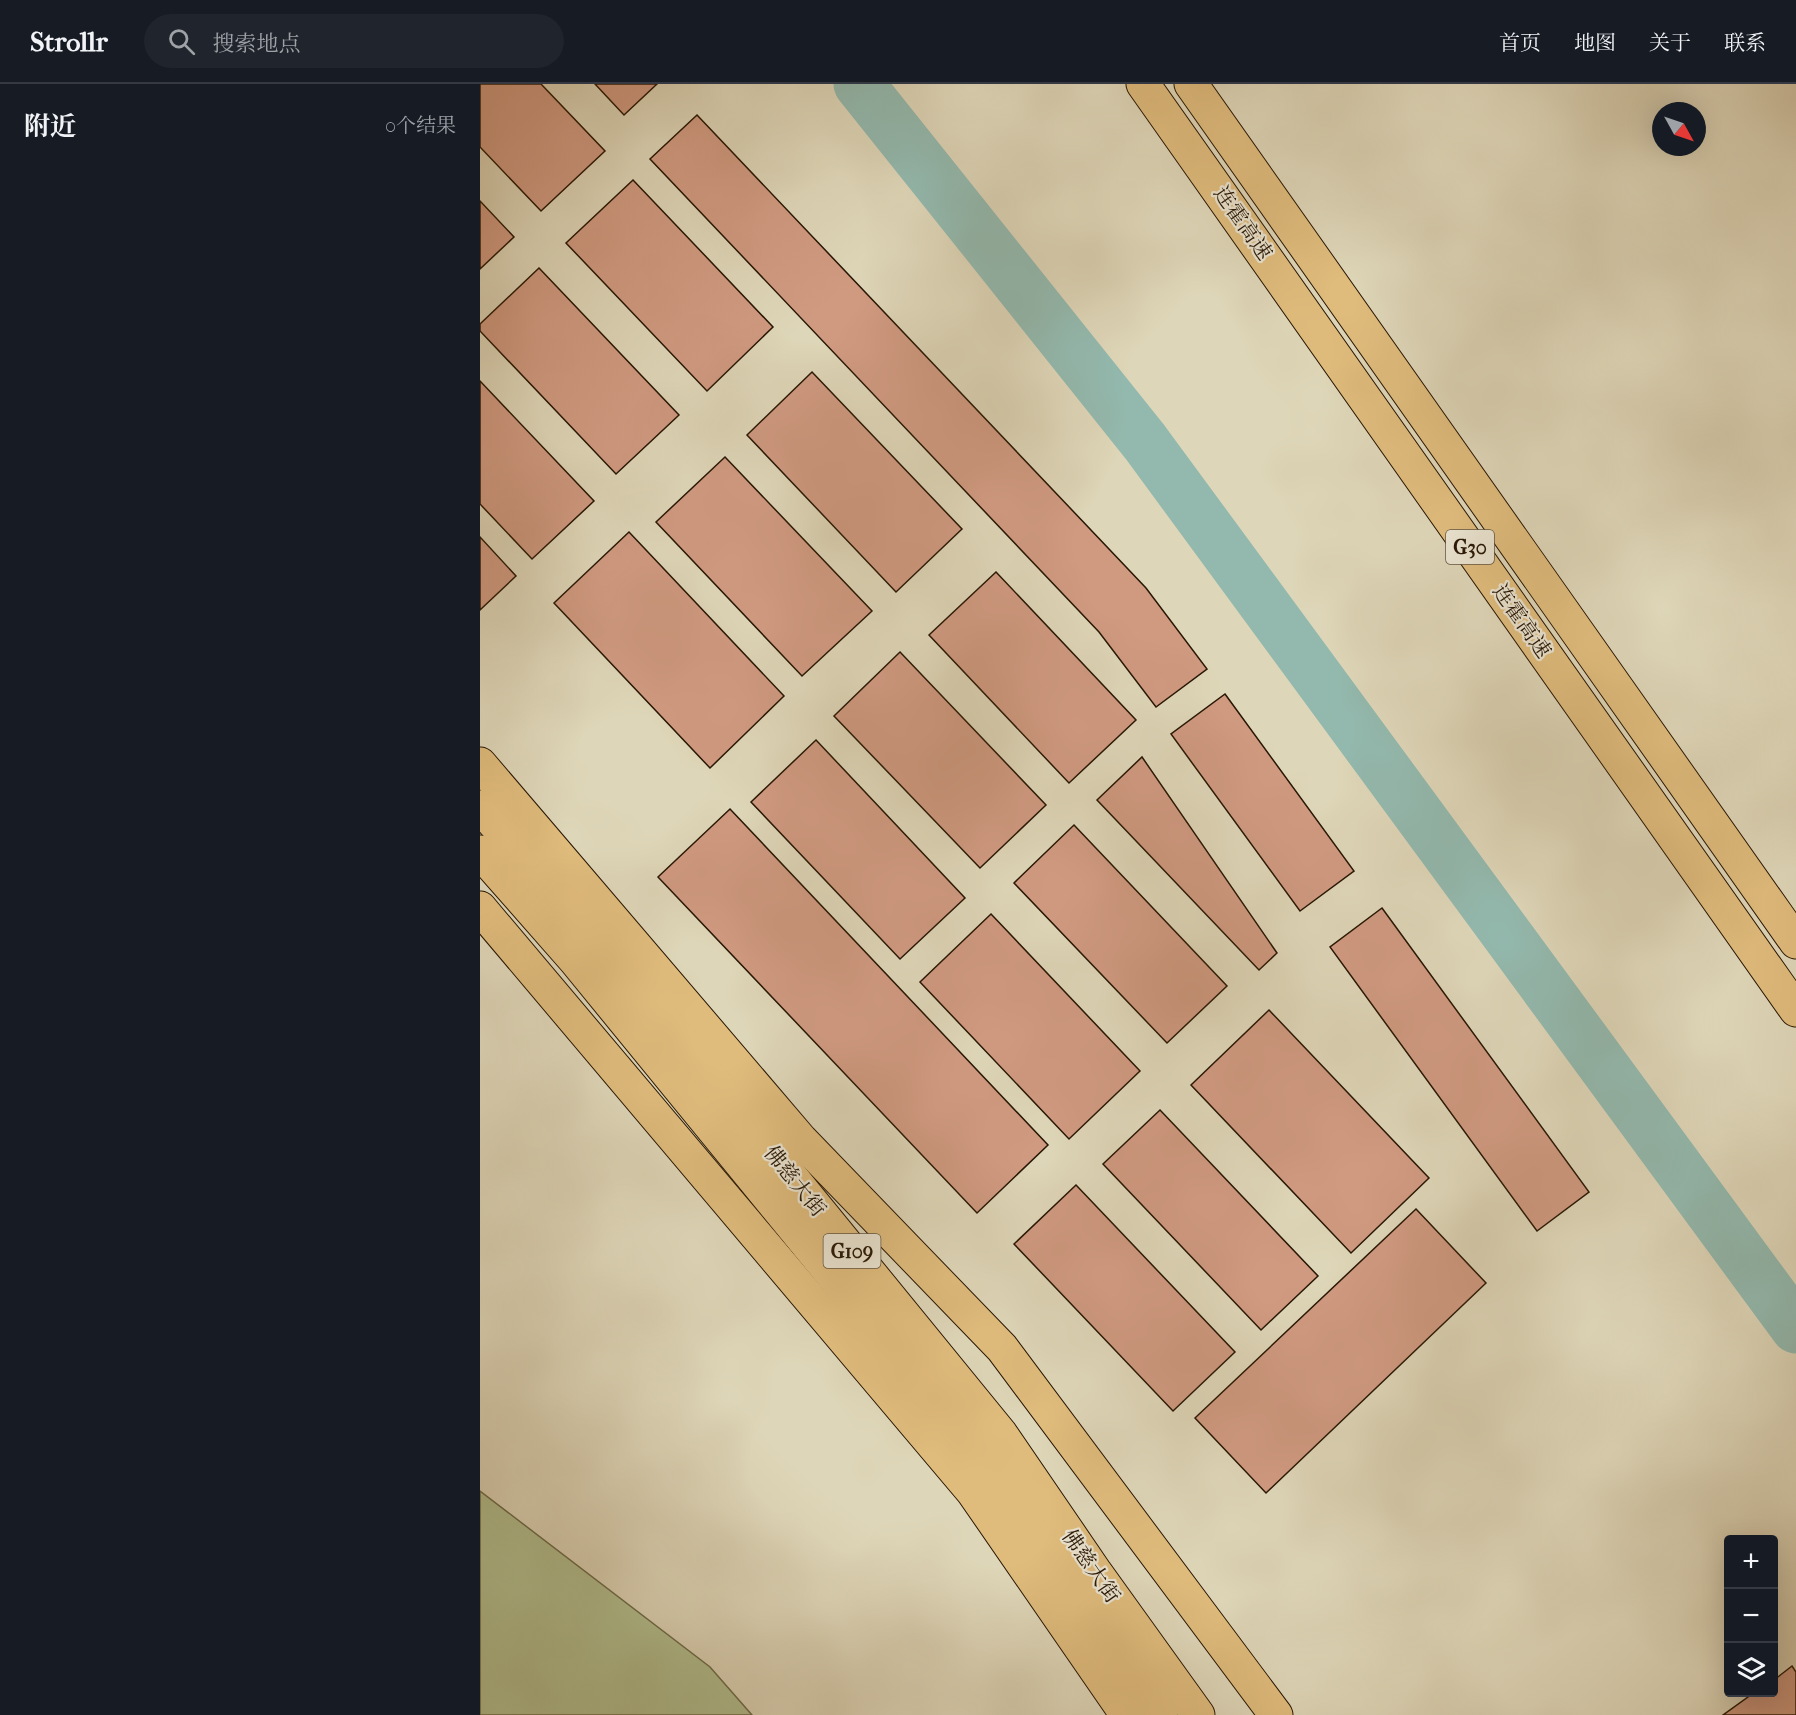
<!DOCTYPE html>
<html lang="zh">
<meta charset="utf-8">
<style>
:root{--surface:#171b24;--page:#20242c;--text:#f1f3f6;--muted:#9ea1a6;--line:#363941}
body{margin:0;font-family:"IM FELL French Canon","Noto Serif SC",serif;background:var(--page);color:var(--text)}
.controls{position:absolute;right:18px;bottom:18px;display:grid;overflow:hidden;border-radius:6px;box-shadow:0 6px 24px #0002}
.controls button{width:54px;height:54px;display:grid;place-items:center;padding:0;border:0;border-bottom:2px solid var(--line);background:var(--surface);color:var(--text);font:30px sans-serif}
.compass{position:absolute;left:1172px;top:18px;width:54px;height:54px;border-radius:50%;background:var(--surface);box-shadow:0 6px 24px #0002;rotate:130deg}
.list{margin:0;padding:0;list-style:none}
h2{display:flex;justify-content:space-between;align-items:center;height:78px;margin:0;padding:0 24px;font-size:26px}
h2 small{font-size:20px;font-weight:400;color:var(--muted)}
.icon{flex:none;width:33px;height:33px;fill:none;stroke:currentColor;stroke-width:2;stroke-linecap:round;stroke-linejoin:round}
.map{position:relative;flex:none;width:1316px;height:1631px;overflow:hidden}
header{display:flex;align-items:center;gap:36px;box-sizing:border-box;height:84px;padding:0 30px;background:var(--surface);border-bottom:2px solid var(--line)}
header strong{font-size:28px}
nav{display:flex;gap:33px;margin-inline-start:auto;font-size:21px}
.search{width:420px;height:54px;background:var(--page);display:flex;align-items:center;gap:15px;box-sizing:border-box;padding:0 21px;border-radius:33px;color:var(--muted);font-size:22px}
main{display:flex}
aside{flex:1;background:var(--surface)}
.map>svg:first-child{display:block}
</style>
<header>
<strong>Strollr</strong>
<div class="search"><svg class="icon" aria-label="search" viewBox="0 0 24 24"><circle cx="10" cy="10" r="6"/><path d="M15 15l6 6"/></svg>搜索地点</div>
<nav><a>首页</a><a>地图</a><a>关于</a><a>联系</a></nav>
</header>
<main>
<aside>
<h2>附近<small>0个结果</small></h2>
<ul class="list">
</ul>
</aside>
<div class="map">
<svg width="1316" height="1631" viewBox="0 0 1316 1631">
<rect width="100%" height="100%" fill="#ded6b8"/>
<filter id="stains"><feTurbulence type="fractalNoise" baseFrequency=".00333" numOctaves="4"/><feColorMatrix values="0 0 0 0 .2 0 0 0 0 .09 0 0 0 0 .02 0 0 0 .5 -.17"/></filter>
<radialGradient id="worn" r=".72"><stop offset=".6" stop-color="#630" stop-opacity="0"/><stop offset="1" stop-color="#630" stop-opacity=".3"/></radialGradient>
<!-- green -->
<polygon fill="#b1be8f" stroke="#6c6a4a" stroke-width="1.5" points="0,1407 230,1583 272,1631 0,1631"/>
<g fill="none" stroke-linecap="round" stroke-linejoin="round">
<!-- river -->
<polyline stroke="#93b9ae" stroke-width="51" points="379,0 665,358 1316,1244"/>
</g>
<!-- building -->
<g fill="#d09a81" stroke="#271604" stroke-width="1.5">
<polygon points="0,0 61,0 125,67 61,127 0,63"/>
<polygon points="115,0 177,0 144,31"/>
<polygon points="217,31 666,504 727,585 676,623 619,548 170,75"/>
<polygon points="153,96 293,243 227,307 86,159"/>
<polygon points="0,117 34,153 0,185"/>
<polygon points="59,184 199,331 136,390 0,247 0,240"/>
<polygon points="332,288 482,445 416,508 267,351"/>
<polygon points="0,297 114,417 52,475 0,420"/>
<polygon points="245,373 392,527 322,592 176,438"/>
<polygon points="149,448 304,612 230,684 74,519"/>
<polygon points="0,453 36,492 0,526"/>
<polygon points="516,488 656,636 589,699 449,551"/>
<polygon points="420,568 566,721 500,784 354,632"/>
<polygon points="745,610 874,787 820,827 691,650"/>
<polygon points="336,656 485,814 420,875 271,718"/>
<polygon points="662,673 797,869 779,886 617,716"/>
<polygon points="250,725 568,1061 497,1129 178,793"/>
<polygon points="594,741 747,902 687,959 534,799"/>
<polygon points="902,824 1109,1108 1057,1147 850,863"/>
<polygon points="511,830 660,987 589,1055 440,898"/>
<polygon points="789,926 949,1094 871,1169 711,1001"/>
<polygon points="680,1026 838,1192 781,1246 623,1080"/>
<polygon points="596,1101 755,1268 693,1327 534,1160"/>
<polygon points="936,1125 1006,1199 786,1409 715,1334"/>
<polygon points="1312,1582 1316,1588 1316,1631 1243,1631 1275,1608 1294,1608 1294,1596"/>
</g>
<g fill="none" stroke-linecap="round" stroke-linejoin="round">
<!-- major casing -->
<g stroke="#271604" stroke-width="35">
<g id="major">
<polyline points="0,680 321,1056 522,1264 796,1631"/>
<polyline points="0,824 493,1408 647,1631"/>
</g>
</g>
<!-- highway casing -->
<g stroke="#271604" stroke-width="35">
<g id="highway">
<polyline points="663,0 1316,926"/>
<polyline points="711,0 1316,858"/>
<polyline points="0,723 118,856 521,1350 616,1489 718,1631"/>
<polyline points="0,768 95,876 497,1368 591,1507 681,1631"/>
</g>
</g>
<!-- major -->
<use href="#major" stroke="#dfbb7c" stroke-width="33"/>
<!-- highway -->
<use href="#highway" stroke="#dfbb7c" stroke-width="33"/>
</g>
<g text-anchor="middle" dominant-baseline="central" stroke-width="4.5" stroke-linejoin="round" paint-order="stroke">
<!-- shield labels -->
<g fill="#eae4d1" stroke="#625442" stroke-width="1.5">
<rect x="966" y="446" width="48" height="34" rx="4.5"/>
<rect x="343.5" y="1150" width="57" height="34" rx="4.5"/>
</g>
<g font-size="20" font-weight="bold" fill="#271604">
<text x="990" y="463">G30</text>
<text x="372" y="1167">G109</text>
</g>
<!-- street labels -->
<g font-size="21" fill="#271604" stroke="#eae4d1">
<text transform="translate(763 139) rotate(55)">连霍高速</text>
<text transform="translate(1042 537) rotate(55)">连霍高速</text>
<text transform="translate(315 1097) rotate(51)">佛慈大街</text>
<text transform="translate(611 1482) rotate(55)">佛慈大街</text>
</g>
</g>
<rect width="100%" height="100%" filter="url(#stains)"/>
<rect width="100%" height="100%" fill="url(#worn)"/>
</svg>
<div class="controls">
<button>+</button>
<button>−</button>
<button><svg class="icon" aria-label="layers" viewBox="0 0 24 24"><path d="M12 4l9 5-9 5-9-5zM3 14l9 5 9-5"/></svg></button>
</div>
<svg class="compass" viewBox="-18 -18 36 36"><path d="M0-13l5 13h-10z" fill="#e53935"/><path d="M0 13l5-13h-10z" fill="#9ea1a6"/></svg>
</div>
</main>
